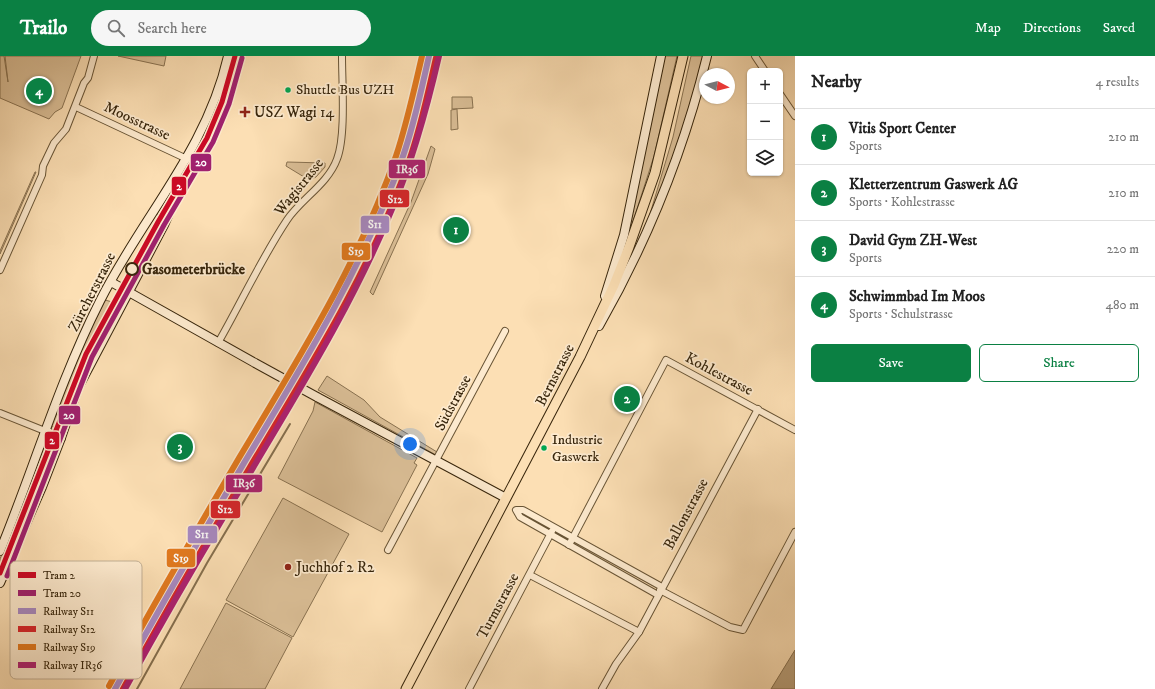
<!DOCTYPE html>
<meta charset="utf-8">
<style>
:root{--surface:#fff;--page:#f6f6f6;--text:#222;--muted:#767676;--line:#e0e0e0;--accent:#0b8043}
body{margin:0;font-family:"IM FELL DW Pica",serif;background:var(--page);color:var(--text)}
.controls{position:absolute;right:12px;top:12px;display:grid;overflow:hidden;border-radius:6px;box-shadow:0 1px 3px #0004}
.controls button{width:36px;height:36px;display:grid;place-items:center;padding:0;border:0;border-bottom:1px solid var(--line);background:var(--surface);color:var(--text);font:20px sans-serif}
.compass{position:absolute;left:699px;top:12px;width:36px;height:36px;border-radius:50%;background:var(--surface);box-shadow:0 1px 3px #0004;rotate:97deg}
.you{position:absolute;left:410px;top:388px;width:14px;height:14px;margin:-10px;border:3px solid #fff;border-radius:50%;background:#1a73e8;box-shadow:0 0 0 6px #1a73e833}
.badge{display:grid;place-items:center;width:26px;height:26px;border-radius:50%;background:var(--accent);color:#fff;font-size:13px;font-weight:700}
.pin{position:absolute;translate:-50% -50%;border:2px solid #fff;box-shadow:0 1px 4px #0006}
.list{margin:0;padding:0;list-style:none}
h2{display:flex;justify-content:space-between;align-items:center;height:52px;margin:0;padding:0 16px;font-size:17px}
h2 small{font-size:13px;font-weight:400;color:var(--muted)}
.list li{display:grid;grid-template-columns:26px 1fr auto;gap:12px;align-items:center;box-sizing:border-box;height:56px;padding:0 16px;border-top:1px solid var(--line)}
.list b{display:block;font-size:15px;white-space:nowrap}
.list p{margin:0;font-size:13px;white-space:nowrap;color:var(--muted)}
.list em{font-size:13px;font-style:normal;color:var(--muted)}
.actions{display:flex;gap:8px;padding:12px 16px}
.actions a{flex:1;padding:9px 0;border:1px solid var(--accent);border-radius:6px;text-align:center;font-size:14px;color:var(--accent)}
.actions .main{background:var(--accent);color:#fff}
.icon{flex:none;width:22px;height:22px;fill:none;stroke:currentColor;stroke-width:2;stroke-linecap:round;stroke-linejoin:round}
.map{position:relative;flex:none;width:795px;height:633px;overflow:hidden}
header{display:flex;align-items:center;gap:24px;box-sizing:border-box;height:56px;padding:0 20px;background:var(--accent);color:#fff}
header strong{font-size:19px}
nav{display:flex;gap:22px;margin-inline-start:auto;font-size:14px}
.search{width:280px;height:36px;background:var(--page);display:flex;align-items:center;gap:10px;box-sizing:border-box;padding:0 14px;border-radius:22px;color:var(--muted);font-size:15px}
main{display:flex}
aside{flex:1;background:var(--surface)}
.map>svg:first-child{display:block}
</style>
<header>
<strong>Trailo</strong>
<div class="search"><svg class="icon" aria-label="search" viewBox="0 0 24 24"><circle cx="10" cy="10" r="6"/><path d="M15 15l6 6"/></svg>Search here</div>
<nav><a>Map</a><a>Directions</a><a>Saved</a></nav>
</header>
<main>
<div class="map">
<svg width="795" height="633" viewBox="0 0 795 633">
<rect width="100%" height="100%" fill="#fcdfb4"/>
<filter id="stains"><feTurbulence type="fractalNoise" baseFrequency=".005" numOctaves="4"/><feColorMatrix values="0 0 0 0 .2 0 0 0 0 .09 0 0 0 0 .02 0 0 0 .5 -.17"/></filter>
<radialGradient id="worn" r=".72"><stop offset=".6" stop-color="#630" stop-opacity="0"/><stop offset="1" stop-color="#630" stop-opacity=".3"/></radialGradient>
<!-- green -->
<g fill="#dbbf97" stroke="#897251">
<polygon points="0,0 4,0 8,26 5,0 81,0 62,52 55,56 49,63 0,42"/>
<polygon points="118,0 166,0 164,10"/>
<polygon points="230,0 237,0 221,55 165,163 154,156 188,106 207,70"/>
<polygon points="664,0 677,0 654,100 628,181 627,180"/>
<polygon points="691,0 706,0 679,89 647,168 673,81"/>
<polygon points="452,41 472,41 473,52 452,53"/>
<polygon points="457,53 458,73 451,74 451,54"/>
<polygon points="431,90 435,93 428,118 373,239 370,236 411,146"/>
<polygon points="287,106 325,107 325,111 316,121 309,124 286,110"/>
<polygon points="35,116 36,116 0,198 0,195"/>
<polygon points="105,244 116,247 116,248 86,304 67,355 56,353 103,245"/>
<polygon points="327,320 364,344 380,361 437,396 436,399 318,334"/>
<polygon points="315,346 417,402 414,407 417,409 382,476 278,422 313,355"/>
<polygon points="54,358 65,361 61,370 51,371"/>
<polygon points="46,383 52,390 0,522 0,503"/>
<polygon points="283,442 349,478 293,581 226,544"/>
<polygon points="226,547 292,582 265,633 180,633"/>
</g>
<!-- water -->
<polygon fill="#b9a07b" stroke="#856f4e" points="795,594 795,633 771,633"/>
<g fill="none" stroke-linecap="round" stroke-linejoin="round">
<!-- stream -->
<polyline stroke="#856f4e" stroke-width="2" points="137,633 207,507 290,368"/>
<!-- street casing -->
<g stroke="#685435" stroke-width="8">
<g id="street">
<polyline points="755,0 765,15"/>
<polyline points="780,38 795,60"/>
<polyline points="76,51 187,103"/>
<polyline points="0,214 42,119 43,110 54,87 66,73 84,27 88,22 94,0"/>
<path d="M218,287c23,-40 43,-84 69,-123 14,-21 41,-36 50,-61 9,-23 5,-76 5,-103"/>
<polyline points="0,357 45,375"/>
<polyline points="569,489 666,304 795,374"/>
<polyline points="388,494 505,275"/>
<polyline points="530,519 639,576"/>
<polyline points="660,534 730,571 743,574 795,476"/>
<polyline points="658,539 520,461 516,454 523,454 662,531"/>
<polyline points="469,633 552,475"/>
<polyline points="602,633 616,608 639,576 758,353"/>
</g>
</g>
<!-- secondary casing -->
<g stroke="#37250b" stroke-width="10">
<g id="secondary">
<polyline points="111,226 255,307"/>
<polyline points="605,240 624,179 661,0"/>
<path d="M599,270c48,-84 85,-176 108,-270"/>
<polyline points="317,341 506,442"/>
<polyline points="45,375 61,382"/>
<path d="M0,495c34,-83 59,-169 100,-250 42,-84 107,-151 128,-245"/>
<polyline points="0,527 42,431 61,382 78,332 164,169 174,146 203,98 216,70 229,36 239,0"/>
</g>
</g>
<!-- primary casing -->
<g stroke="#37250b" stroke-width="11">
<polyline id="primary" points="406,633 580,301 614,229 629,191 655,117 683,0"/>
</g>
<!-- street -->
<use href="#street" stroke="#fdeace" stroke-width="6"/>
<!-- secondary -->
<use href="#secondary" stroke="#fdeace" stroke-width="8"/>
<!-- primary -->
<use href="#primary" stroke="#fcdfb4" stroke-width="9"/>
<!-- rail casing -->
<g stroke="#37250b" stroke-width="3.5">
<polyline id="rail" points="259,383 309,306"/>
</g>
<!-- rail -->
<use href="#rail" stroke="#fdeace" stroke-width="2" stroke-dasharray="6" stroke-linecap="butt"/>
<!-- secondary-bridge casing -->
<g stroke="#37250b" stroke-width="10" stroke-linecap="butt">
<polyline id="secondary-bridge" points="255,307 317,341"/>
</g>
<!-- secondary-bridge -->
<use href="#secondary-bridge" stroke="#fdeace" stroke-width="8"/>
<!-- rail-1 casing -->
<g stroke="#fdeace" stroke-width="9">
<path id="rail-1" d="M115,633c42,-76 85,-151 129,-226 59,-98 119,-196 158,-304 12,-33 19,-68 27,-103"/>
</g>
<!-- rail-2 casing -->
<g stroke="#fdeace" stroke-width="9">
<path id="rail-2" d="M123,633c41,-75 84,-149 127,-222 59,-99 121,-197 159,-306 12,-34 19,-69 27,-103"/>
</g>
<!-- rail-3 casing -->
<g stroke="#fdeace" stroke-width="9">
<path id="rail-3" d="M109,630c42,-77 86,-153 130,-228 58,-97 120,-195 157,-302 11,-33 18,-66 26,-100"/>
</g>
<!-- rail-4 casing -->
<g stroke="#fdeace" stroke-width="9">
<path id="rail-4" d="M125,633c40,-73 82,-145 125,-216 51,-86 104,-171 142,-264 21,-49 35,-101 47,-153"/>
</g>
<!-- rail-1 -->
<use href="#rail-1" stroke="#a789c2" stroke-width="6"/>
<!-- rail-2 -->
<use href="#rail-2" stroke="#d8242b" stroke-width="6"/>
<!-- rail-3 -->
<use href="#rail-3" stroke="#e2791e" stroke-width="6"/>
<!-- rail-4 -->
<use href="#rail-4" stroke="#ae2071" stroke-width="6"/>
<!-- tram-1 casing -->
<g stroke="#fdeace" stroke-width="8">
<polyline id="tram-1" points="0,517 86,298 158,166 207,82 222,46 235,0"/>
</g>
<!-- tram-2 casing -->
<g stroke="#fdeace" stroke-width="8">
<polyline id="tram-2" points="7,520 92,301 164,169 213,86 229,48 242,2"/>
</g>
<!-- tram-1 -->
<use href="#tram-1" stroke="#cb0a25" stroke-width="5"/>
<!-- tram-2 -->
<use href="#tram-2" stroke="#a0216e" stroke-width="5"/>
</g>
<!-- markers -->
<g fill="#00a651" stroke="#fdeace" stroke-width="1.5">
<circle cx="288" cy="34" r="3.5"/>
<circle cx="544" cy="392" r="3.5"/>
</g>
<g fill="#8f2418" stroke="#fdeace" stroke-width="1.5">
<path d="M243 50h4v4h4v4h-4v4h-4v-4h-4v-4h4z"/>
<circle cx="288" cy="511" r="4"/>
</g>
<circle fill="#fdeace" stroke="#37250b" stroke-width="2" cx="132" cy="213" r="6"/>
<g text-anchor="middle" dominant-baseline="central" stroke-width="3.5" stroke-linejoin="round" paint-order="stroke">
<!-- bus labels -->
<g font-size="14" fill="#37250b" stroke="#fdeace" text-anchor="start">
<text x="296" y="34">Shuttle Bus UZH</text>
<text x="552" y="384">Industrie<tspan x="552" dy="17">Gaswerk</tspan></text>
</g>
<!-- poi labels -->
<g font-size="15" fill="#37250b" stroke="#fdeace" text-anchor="start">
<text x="254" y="56">USZ Wagi 14</text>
<text x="296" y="511">Juchhof 2 R2</text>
</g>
<!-- street labels -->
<g font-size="15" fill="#37250b" stroke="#fdeace">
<text transform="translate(137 65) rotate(25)">Moosstrasse</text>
<text transform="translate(299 131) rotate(-51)">Wagistrasse</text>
<text transform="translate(92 236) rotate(-63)">Zürcherstrasse</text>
<text transform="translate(719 318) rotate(28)">Kohlestrasse</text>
<text transform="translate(555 319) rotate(-63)">Bernstrasse</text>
<text transform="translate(453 347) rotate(-62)">Südstrasse</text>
<text transform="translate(686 458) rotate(-62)">Ballonstrasse</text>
<text transform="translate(498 550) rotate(-62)">Turmstrasse</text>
</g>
<!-- stop labels -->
<g font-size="15" font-weight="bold" fill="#37250b" stroke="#fdeace" text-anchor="start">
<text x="142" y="213">Gasometerbrücke</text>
</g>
</g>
<!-- legend -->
<rect x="10" y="505" width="132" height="118" rx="6" fill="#fdeace" stroke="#c2af94" stroke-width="1"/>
<rect x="18" y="516" width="18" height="6" fill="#cb0a25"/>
<rect x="18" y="534" width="18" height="6" fill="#a0216e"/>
<rect x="18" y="552" width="18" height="6" fill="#a789c2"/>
<rect x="18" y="570" width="18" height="6" fill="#d8242b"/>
<rect x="18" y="588" width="18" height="6" fill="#e2791e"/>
<rect x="18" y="606" width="18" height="6" fill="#ae2071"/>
<g font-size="11" fill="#37250b">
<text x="43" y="523">Tram 2</text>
<text x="43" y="541">Tram 20</text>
<text x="43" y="559">Railway S11</text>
<text x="43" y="577">Railway S12</text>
<text x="43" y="595">Railway S19</text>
<text x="43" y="613">Railway IR36</text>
</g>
<g stroke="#fdeace" stroke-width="1.5">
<rect x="190" y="97" width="22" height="19" rx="4" fill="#a0216e"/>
<rect x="388" y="103" width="38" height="20" rx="4" fill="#ae2071"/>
<rect x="171" y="120" width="16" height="20" rx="4" fill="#cb0a25"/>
<rect x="379" y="133" width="31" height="19" rx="4" fill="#d8242b"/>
<rect x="360" y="159" width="30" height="19" rx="4" fill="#a789c2"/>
<rect x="341" y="186" width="30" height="19" rx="4" fill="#e2791e"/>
<rect x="58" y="349" width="23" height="20" rx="4" fill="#a0216e"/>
<rect x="44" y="375" width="16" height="19" rx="4" fill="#cb0a25"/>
<rect x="225" y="418" width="38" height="19" rx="4" fill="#ae2071"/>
<rect x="210" y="444" width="31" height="19" rx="4" fill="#d8242b"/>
<rect x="187" y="469" width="31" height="19" rx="4" fill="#a789c2"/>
<rect x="166" y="492" width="30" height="20" rx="4" fill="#e2791e"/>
</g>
<g font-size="11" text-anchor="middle" font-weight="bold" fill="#fff">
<text x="201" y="110">20</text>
<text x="407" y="117">IR36</text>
<text x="179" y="134">2</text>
<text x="395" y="147">S12</text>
<text x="375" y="172">S11</text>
<text x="356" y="199">S19</text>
<text x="69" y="363">20</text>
<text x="52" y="388">2</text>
<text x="244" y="431">IR36</text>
<text x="225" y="457">S12</text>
<text x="202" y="482">S11</text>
<text x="181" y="506">S19</text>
</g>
<rect width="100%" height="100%" filter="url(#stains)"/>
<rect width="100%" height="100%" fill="url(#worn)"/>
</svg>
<div class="controls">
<button>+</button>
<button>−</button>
<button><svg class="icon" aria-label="layers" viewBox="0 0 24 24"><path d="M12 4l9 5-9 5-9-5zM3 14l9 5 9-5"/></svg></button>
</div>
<svg class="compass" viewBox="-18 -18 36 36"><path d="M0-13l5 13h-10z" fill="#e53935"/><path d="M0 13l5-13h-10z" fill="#767676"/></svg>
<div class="you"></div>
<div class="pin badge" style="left:456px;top:174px">1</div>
<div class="pin badge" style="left:627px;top:343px">2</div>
<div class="pin badge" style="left:180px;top:391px">3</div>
<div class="pin badge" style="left:39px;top:35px">4</div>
</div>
<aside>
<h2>Nearby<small>4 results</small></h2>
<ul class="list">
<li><span class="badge">1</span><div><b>Vitis Sport Center</b><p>Sports</p></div><em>210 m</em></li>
<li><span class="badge">2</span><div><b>Kletterzentrum Gaswerk AG</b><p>Sports · Kohlestrasse</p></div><em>210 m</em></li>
<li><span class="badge">3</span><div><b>David Gym ZH-West</b><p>Sports</p></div><em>220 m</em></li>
<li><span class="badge">4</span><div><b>Schwimmbad Im Moos</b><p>Sports · Schulstrasse</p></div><em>480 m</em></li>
</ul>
<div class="actions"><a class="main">Save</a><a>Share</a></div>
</aside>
</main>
